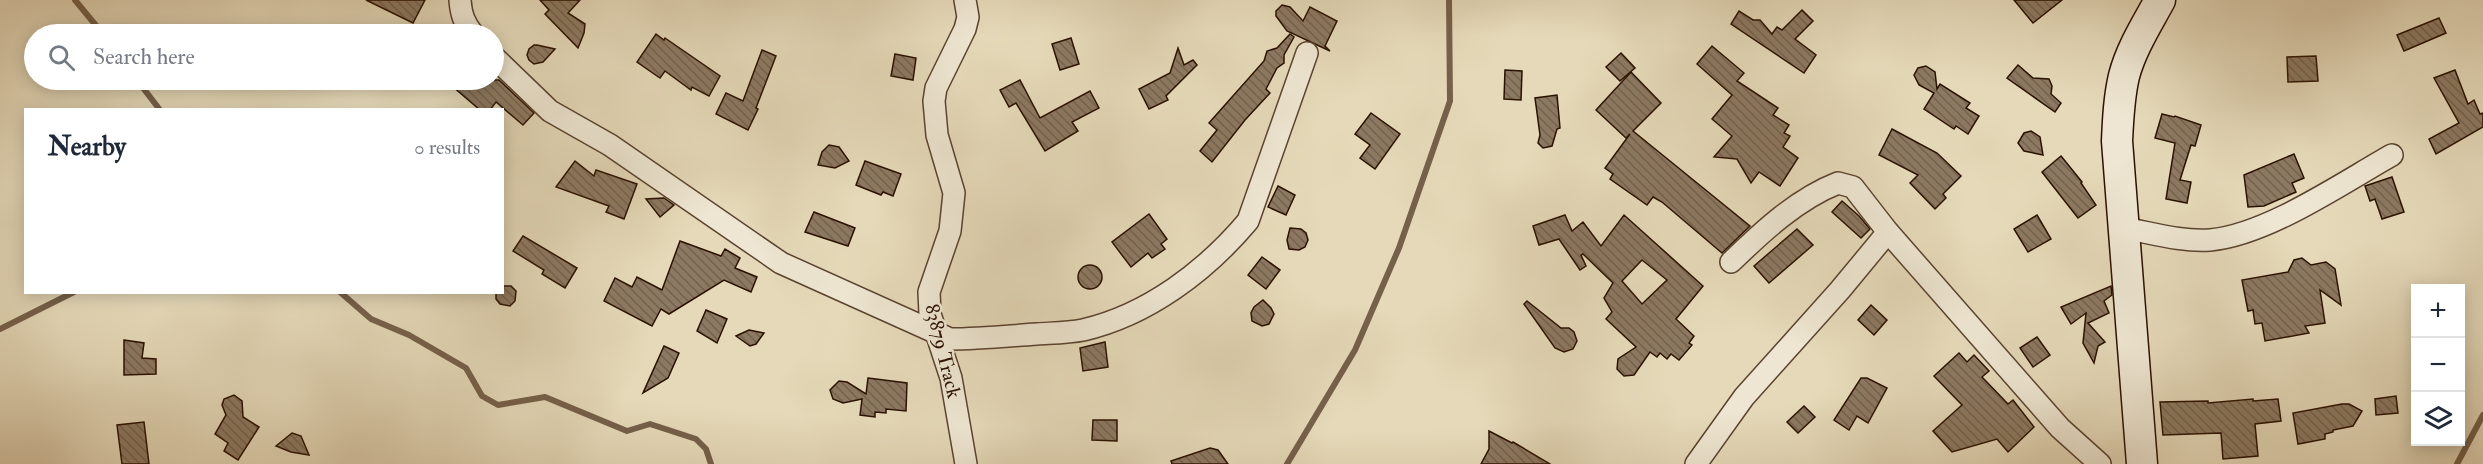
<!DOCTYPE html>
<meta charset="utf-8">
<style>
:root{--surface:#fff;--page:#f2f2f3;--text:#1f2937;--muted:#747a83;--line:#e0e1e3}
body{margin:0;font-family:"IM FELL Double Pica",serif;background:var(--page);color:var(--text)}
.controls{position:absolute;right:18px;bottom:18px;display:grid;overflow:hidden;border-radius:0px;box-shadow:0 3px 15px #0003}
.controls button{width:54px;height:54px;display:grid;place-items:center;padding:0;border:0;border-bottom:2px solid var(--line);background:var(--surface);color:var(--text);font:30px sans-serif}
.list{margin:0;padding:0;list-style:none}
h2{display:flex;justify-content:space-between;align-items:center;height:78px;margin:0;padding:0 24px;font-size:26px}
h2 small{font-size:20px;font-weight:400;color:var(--muted)}
.icon{flex:none;width:33px;height:33px;fill:none;stroke:currentColor;stroke-width:2;stroke-linecap:round;stroke-linejoin:round}
.map{position:relative;flex:none;width:2483px;height:464px;overflow:hidden}
.search{position:absolute;background:var(--surface);box-shadow:0 3px 15px #0003;left:24px;top:24px;width:480px;height:66px;display:flex;align-items:center;gap:15px;box-sizing:border-box;padding:0 21px;border-radius:33px;color:var(--muted);font-size:22px}
.panel{position:absolute;background:var(--surface);box-shadow:0 3px 15px #0003;left:24px;top:108px;width:480px;height:186px;border-radius:0px}
.map>svg:first-child{display:block}
</style>
<div class="map">
<svg width="2483" height="464" viewBox="0 0 2483 464">
<defs>
<pattern id="building-back-hatch" width="6" height="6" patternUnits="userSpaceOnUse" patternTransform="scale(1.5)"><rect width="6" height="6" fill="#8c7961"/><path d="M-1 5l2 2M0 0l6 6M5-1l2 2" fill="none" stroke="#73624e"/></pattern>
</defs>
<rect width="100%" height="100%" fill="#e5d9b9"/>
<filter id="stains"><feTurbulence type="fractalNoise" baseFrequency=".00333" numOctaves="4"/><feColorMatrix values="0 0 0 0 .2 0 0 0 0 .09 0 0 0 0 .02 0 0 0 .5 -.17"/></filter>
<radialGradient id="worn" r=".72"><stop offset=".6" stop-color="#630" stop-opacity="0"/><stop offset="1" stop-color="#630" stop-opacity=".3"/></radialGradient>
<g fill="none" stroke-linecap="round" stroke-linejoin="round">
<!-- stream -->
<g stroke="#75604a" stroke-width="6">
<polyline points="75,0 103,34"/>
<polyline points="137,80 160,110"/>
<polyline points="340,292 371,319 409,335 466,368 482,396 498,405 545,397 627,431 650,424 696,439 706,449 711,464"/>
<polyline points="0,329 74,292"/>
<polyline points="1287,464 1355,350 1399,248 1450,101 1449,0"/>
<polyline points="2457,464 2483,415"/>
</g>
</g>
<!-- building -->
<g fill="url(#building-back-hatch)" stroke="#2b1101" stroke-width="1.5" fill-rule="evenodd">
<polygon points="366,0 425,0 413,23"/>
<polygon points="540,0 580,0 568,13 585,24 584,33 578,48 545,14 549,10"/>
<polygon points="2014,0 2062,0 2033,23"/>
<polygon points="1282,5 1290,7 1303,21 1310,7 1337,21 1325,46 1330,51 1287,31 1276,16 1276,11"/>
<polygon points="1802,10 1813,21 1795,39 1816,55 1804,73 1731,24 1739,11 1753,20 1760,20 1772,34 1777,27 1782,30"/>
<polygon points="2439,18 2446,33 2404,51 2397,35"/>
<polygon points="656,34 664,40 665,38 720,76 709,96 692,87 691,90 665,71 660,78 637,62"/>
<polygon points="1290,34 1294,37 1284,55 1284,63 1277,68 1266,89 1270,93 1245,120 1212,162 1200,151 1217,130 1209,123 1264,61 1267,51 1277,48"/>
<polygon points="1071,38 1079,64 1060,70 1052,44"/>
<polygon points="534,45 537,45 555,49 543,62 534,64 529,60 527,55 529,49"/>
<polygon points="1712,46 1744,73 1737,81 1778,108 1773,115 1789,125 1784,133 1790,136 1783,147 1798,158 1780,186 1759,172 1751,183 1737,159 1714,157 1732,136 1712,119 1732,95 1697,64"/>
<polygon points="1178,48 1184,65 1193,60 1197,65 1166,96 1168,100 1149,109 1139,89 1170,73"/>
<polygon points="762,50 776,56 756,108 758,109 748,130 716,114 726,93 743,101"/>
<polygon points="1621,53 1635,68 1620,81 1606,67"/>
<polygon points="895,54 916,58 913,80 891,76"/>
<polygon points="2316,56 2318,81 2288,82 2287,57"/>
<polygon points="2018,65 2033,78 2049,79 2052,86 2051,94 2061,103 2055,112 2007,78"/>
<polygon points="1926,66 1935,72 1937,89 1940,84 1970,103 1966,108 1979,116 1968,134 1956,126 1954,129 1924,109 1934,93 1919,85 1914,75 1918,68"/>
<polygon points="1505,70 1522,71 1521,100 1504,99"/>
<polygon points="2455,70 2468,104 2474,100 2480,114 2483,113 2483,127 2436,154 2429,139 2459,123 2434,78"/>
<polygon points="1631,72 1661,103 1633,131 1750,226 1722,253 1662,202 1653,197 1647,205 1610,179 1613,174 1605,168 1630,134 1626,138 1596,110"/>
<polygon points="445,80 499,80 534,113 523,125 496,102 490,110 480,110"/>
<polygon points="1020,80 1040,118 1090,91 1099,108 1072,122 1078,131 1045,151 1016,103 1009,107 1000,90"/>
<polygon points="1557,95 1560,128 1557,129 1552,146 1543,148 1538,143 1540,135 1535,98"/>
<polygon points="1371,113 1400,134 1375,169 1360,158 1370,145 1355,134"/>
<polygon points="2162,114 2174,117 2175,116 2201,125 2195,146 2191,145 2180,180 2191,182 2187,203 2166,199 2175,143 2155,138"/>
<polygon points="1892,129 1937,153 1961,176 1943,194 1946,198 1935,209 1910,183 1918,175 1879,155"/>
<polygon points="2031,131 2040,137 2043,155 2024,151 2018,143 2024,133"/>
<polygon points="829,145 839,147 849,161 835,168 818,165 822,152"/>
<polygon points="2294,154 2304,178 2292,183 2296,192 2264,206 2248,207 2244,175"/>
<polygon points="2061,156 2082,182 2081,183 2096,205 2078,218 2042,172"/>
<polygon points="575,161 594,176 596,170 637,184 624,219 606,212 609,206 556,187"/>
<polygon points="865,161 901,174 893,196 883,192 881,195 856,185"/>
<polygon points="2392,177 2404,212 2382,219 2375,199 2370,201 2365,186"/>
<polygon points="1278,186 1295,195 1286,215 1268,207"/>
<polygon points="664,198 674,205 660,217 646,199"/>
<polygon points="1842,201 1859,216 1870,229 1861,238 1832,212"/>
<polygon points="814,212 855,228 848,246 805,232"/>
<polygon points="1149,214 1167,239 1161,244 1165,249 1152,258 1148,253 1131,267 1112,242"/>
<path d="M1565,215l7,16 11,-9 18,24 23,-31 79,71 -27,33 18,17 -5,7 3,2 -13,15 -8,-6 -4,5 -7,-6 -3,4 -7,-5 -16,23 -10,1 -7,-7 1,-10 18,-12 -30,-28 6,-7 -8,-14 9,-15 -30,-29 -2,1 5,11 -6,4 -21,-31 -20,6 -6,-19zM1642,260l25,20 -25,24 -20,-23z"/>
<polygon points="2037,215 2051,239 2028,252 2014,229"/>
<polygon points="1290,228 1301,229 1306,233 1308,240 1305,247 1299,250 1289,249 1287,240"/>
<polygon points="1797,229 1813,245 1769,283 1754,266"/>
<polygon points="523,236 577,268 565,288 542,274 544,270 513,251"/>
<polygon points="680,241 721,256 725,249 740,258 735,268 757,277 751,292 724,280 669,314 661,309 652,326 604,301 615,278 632,287 637,277 662,290"/>
<polygon points="1262,257 1280,270 1266,289 1248,275"/>
<polygon points="2302,258 2311,265 2326,262 2335,269 2341,305 2320,290 2325,323 2305,326 2309,333 2265,341 2262,323 2255,324 2253,310 2248,311 2242,280 2288,272 2294,260"/>
<circle cx="1090" cy="277" r="12"/>
<polygon points="502,286 511,286 516,291 515,301 510,306 500,304 496,299 496,293 502,292"/>
<polygon points="2111,286 2112,295 2104,301 2109,313 2088,323 2105,342 2098,346 2094,363 2083,343 2086,313 2071,324 2061,307"/>
<polygon points="1263,300 1271,308 1274,314 1269,324 1262,326 1252,321 1251,313 1254,307"/>
<polygon points="1527,301 1561,328 1569,328 1574,332 1577,341 1573,349 1564,352 1555,348 1524,304"/>
<polygon points="1871,305 1887,320 1874,335 1858,320"/>
<polygon points="706,310 727,319 717,343 697,331"/>
<polygon points="749,330 764,333 756,344 750,346 736,336"/>
<polygon points="2037,337 2050,355 2033,367 2020,348"/>
<polygon points="124,340 144,343 142,358 156,359 156,374 124,375"/>
<polygon points="1105,342 1108,367 1083,371 1080,348"/>
<polygon points="664,346 679,353 668,378 643,393"/>
<polygon points="1959,353 1967,362 1974,355 1989,371 1982,377 2008,404 2013,400 2034,427 2008,452 1997,439 1952,452 1933,431 1962,405 1934,376"/>
<polygon points="868,378 907,383 906,411 886,409 886,413 875,412 875,417 860,415 862,399 843,403 833,399 830,390 839,381 847,382 866,394"/>
<polygon points="1861,378 1867,378 1887,388 1868,423 1857,416 1849,430 1834,420"/>
<polygon points="234,395 242,401 243,417 259,427 238,460 224,451 228,443 215,434 226,415 222,405 224,399"/>
<polygon points="2396,396 2398,413 2376,415 2375,399"/>
<polygon points="2253,399 2253,401 2278,399 2281,421 2255,424 2258,456 2223,459 2221,433 2163,435 2160,402 2208,401 2208,403"/>
<polygon points="2342,404 2349,404 2362,411 2353,426 2333,430 2333,432 2325,434 2325,439 2298,444 2293,413"/>
<polygon points="1804,406 1815,417 1798,433 1787,422"/>
<polygon points="1093,420 1117,420 1117,441 1092,440"/>
<polygon points="144,422 149,464 122,464 117,425"/>
<polygon points="1489,431 1512,443 1513,442 1550,464 1481,464 1489,449"/>
<polygon points="292,433 301,436 309,455 291,452 276,446"/>
<polygon points="1210,448 1218,450 1228,464 1172,464 1171,461"/>
</g>
<g fill="none" stroke-linecap="round" stroke-linejoin="round">
<!-- street casing -->
<g stroke="#5a432f" stroke-width="24">
<g id="street">
<path d="M460,0c1,14 4,23 13,34"/>
<polyline points="965,0 968,17 965,29 936,88 934,101 937,135 954,193 950,231 929,292 930,314 951,378 966,464"/>
<path d="M494,57l56,54 60,34 171,118 169,76c29,0 58,-3 87,-5 15,-1 31,-1 46,-4 65,-15 123,-59 165,-109l59,-168"/>
<path d="M2124,228c28,5 57,14 86,12 57,-5 132,-57 182,-85"/>
<path d="M1731,262c31,-30 66,-63 107,-79l15,4 35,45 172,196 40,36"/>
<polyline points="1696,464 1744,397 1840,290 1888,232"/>
</g>
</g>
<!-- secondary casing -->
<g stroke="#2b1101" stroke-width="33">
<path id="secondary" d="M2142,464l-25,-323c1,-22 2,-44 7,-65 7,-27 23,-52 36,-76"/>
</g>
<!-- street -->
<use href="#street" stroke="#eee6d2" stroke-width="21"/>
<!-- secondary -->
<use href="#secondary" stroke="#eee6d2" stroke-width="30"/>
</g>
<g text-anchor="middle" dominant-baseline="central" stroke-width="5" stroke-linejoin="round" paint-order="stroke">
<!-- street labels -->
<g font-size="20" fill="#2b1101" stroke="#eee6d2">
<text transform="translate(943 351) rotate(76)">83879 Track</text>
</g>
</g>
<rect width="100%" height="100%" filter="url(#stains)"/>
<rect width="100%" height="100%" fill="url(#worn)"/>
</svg>
<div class="controls">
<button>+</button>
<button>−</button>
<button><svg class="icon" aria-label="layers" viewBox="0 0 24 24"><path d="M12 4l9 5-9 5-9-5zM3 14l9 5 9-5"/></svg></button>
</div>
<div class="search"><svg class="icon" aria-label="search" viewBox="0 0 24 24"><circle cx="10" cy="10" r="6"/><path d="M15 15l6 6"/></svg>Search here</div>
<section class="panel">
<h2>Nearby<small>0 results</small></h2>
<ul class="list">
</ul>
</section>
</div>
